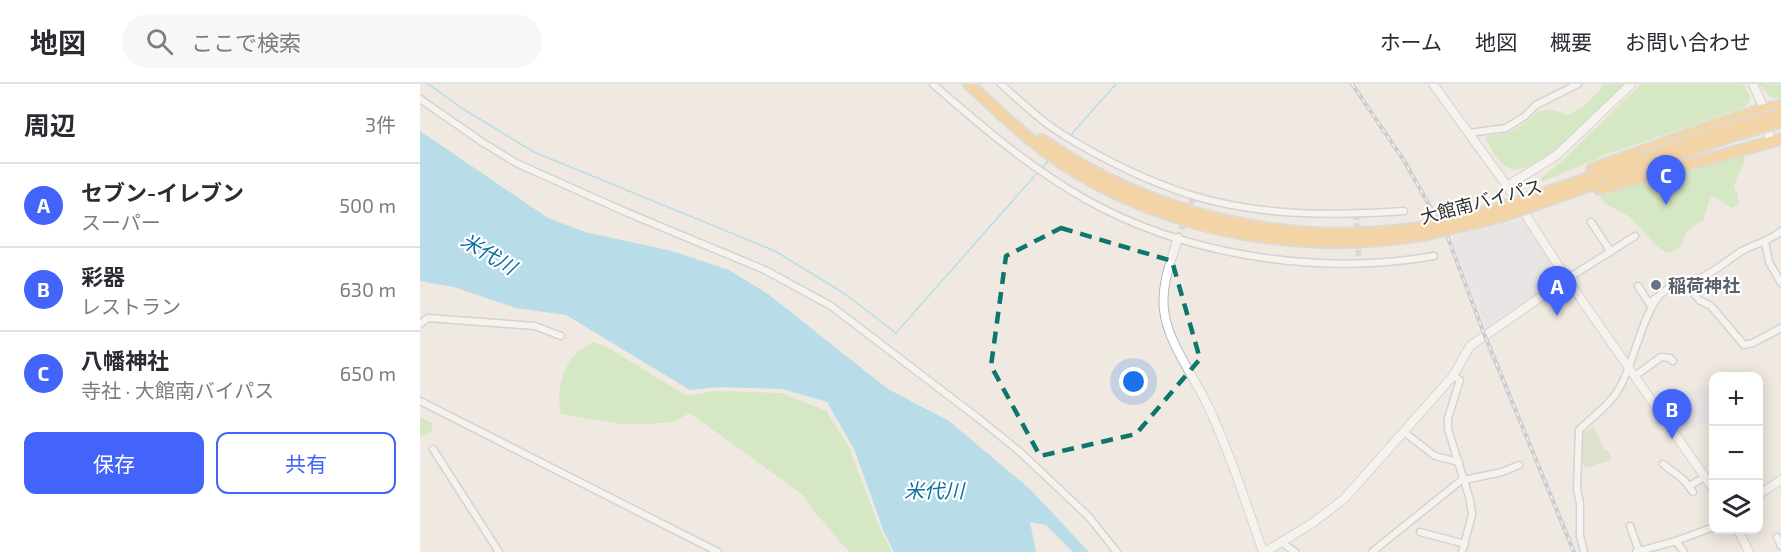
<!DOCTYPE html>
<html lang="ja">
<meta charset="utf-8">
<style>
:root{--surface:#fff;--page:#f7f7f7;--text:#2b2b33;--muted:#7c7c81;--line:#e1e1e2;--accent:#4264fb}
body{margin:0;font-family:"Exo 2","Noto Sans JP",sans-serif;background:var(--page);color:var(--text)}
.controls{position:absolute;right:18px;bottom:18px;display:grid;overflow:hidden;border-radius:12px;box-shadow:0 3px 15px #0003}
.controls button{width:54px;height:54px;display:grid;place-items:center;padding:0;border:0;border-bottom:2px solid var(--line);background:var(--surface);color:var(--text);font:30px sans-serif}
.you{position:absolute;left:714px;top:298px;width:21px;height:21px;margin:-15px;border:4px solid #fff;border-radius:50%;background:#1a73e8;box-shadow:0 0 0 9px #1a73e833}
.badge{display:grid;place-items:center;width:39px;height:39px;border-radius:50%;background:var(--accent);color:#fff;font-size:20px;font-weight:700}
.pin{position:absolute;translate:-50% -50px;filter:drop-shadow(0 2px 3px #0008)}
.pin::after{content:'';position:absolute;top:32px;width:21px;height:18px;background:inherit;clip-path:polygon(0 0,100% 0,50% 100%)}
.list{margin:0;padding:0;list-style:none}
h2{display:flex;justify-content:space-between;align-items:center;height:78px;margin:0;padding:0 24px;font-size:26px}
h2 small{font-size:20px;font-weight:400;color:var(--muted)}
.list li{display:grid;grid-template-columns:39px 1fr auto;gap:18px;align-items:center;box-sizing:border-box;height:84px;padding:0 24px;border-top:2px solid var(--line)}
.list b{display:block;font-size:22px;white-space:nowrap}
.list p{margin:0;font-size:20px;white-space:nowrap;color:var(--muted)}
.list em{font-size:20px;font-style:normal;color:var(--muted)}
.actions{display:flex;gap:12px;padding:18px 24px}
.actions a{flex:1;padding:14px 0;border:2px solid var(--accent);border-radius:12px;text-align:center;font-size:21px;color:var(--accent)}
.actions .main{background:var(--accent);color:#fff}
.icon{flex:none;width:33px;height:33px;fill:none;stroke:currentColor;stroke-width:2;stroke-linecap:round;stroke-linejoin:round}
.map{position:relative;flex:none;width:1361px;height:468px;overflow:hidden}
header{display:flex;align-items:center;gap:36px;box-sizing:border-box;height:84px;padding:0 30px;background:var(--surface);border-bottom:2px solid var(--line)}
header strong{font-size:28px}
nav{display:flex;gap:33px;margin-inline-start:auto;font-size:21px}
.search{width:420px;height:54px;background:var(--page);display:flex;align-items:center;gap:15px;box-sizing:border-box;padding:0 21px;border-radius:33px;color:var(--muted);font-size:22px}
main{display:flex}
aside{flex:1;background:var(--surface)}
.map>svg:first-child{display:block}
</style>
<header>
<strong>地図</strong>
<div class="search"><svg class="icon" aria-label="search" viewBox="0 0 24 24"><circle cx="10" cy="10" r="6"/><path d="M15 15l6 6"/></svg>ここで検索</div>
<nav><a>ホーム</a><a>地図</a><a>概要</a><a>お問い合わせ</a></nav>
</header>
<main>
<aside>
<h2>周辺<small>3件</small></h2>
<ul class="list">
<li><span class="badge">A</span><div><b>セブン-イレブン</b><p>スーパー</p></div><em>500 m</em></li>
<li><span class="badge">B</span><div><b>彩器</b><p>レストラン</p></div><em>630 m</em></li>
<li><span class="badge">C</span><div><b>八幡神社</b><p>寺社 · 大館南バイパス</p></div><em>650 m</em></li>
</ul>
<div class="actions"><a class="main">保存</a><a>共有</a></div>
</aside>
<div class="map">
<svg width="1361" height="468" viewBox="0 0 1361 468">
<rect width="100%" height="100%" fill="#efe9e1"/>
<!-- industrial -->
<g fill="#e3e1e8">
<polygon points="1103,135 1139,188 1139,196 1068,248 1032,159 1034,152"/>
<polygon points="1293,298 1293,334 1261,350 1240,321"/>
</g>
<!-- green -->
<g fill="#b6e59e">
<path d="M1184,0h22c-21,21 -83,89 -112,85 -15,-2 -21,-18 -28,-29l1,-4c9,-2 21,-2 29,-7 21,-14 23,-27 51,-14 17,-6 26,-17 37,-31z"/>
<polygon points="1221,0 1323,0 1330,12 1330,17 1323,24 1185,71 1122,98 1121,94 1142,77"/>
<polygon points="1339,0 1361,1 1361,15 1351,13"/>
<path d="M1317,72l8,1c0,11 -10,19 -11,31l4,7v10l-6,3 -18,-11 -4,1 -7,23c-13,6 -18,10 -21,24l-12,8c-18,-5 -27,-26 -42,-37 -10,-7 -24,-9 -29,-22z"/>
<path d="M173,258l14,5 80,49 27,-5 68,2 44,18 22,34 33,86 11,21h-43l-36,-42 -10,-15 -113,-82 -17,9 -26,2h-27l-59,-10c-5,-19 1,-47 15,-61 4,-4 12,-7 17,-11z"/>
<polygon points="0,333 12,339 12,346 6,351 0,352"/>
</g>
<!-- cemetery -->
<polygon fill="#c8d9b8" points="1173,342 1185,367 1188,366 1192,376 1165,384 1159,371 1160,353"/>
<!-- water -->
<polygon fill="#75cff0" points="0,47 128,134 165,148 252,167 309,186 348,210 468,305 529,337 610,405 669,468 653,468 626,441 610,438 616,468 474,468 464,448 434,365 407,318 362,305 299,303 270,306 146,231 96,224 34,203 0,197"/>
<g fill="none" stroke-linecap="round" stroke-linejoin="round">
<!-- stream -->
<g stroke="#75cff0" stroke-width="1.5">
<polyline points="8,0 43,25 114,68 355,167 425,210 476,249 618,88"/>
<polyline points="649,53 696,0"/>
<polyline points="621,85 630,75"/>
</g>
<!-- minor-tunnel -->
<g stroke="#c8c4bd" stroke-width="6" stroke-dasharray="6 3" stroke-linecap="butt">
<polyline points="936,130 939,179"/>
<polyline points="758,154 774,112"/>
</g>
<!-- minor casing -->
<g stroke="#b4b7c1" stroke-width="9">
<g id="minor">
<path d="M513,0c48,42 96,83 152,115 101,57 235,77 349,57"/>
<path d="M581,0c20,18 41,38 64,52 41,25 84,46 129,60 67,20 140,20 210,15"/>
<polyline points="0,15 62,58 96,79 208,129 345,186 411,222 558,334 599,367 669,433 697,468"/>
<polyline points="1049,49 1086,44 1105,32 1116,21 1158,0"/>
<polyline points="1171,138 1191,168"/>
<polyline points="1345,157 1349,178 1361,199"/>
<polyline points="1147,195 1215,152"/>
<polyline points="1265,198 1279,216 1291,222 1324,261 1333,259 1361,244"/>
<polyline points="1218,202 1229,219 1237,213"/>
<polyline points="0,240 8,234 115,242 141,252"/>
<polyline points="1033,292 1040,296 1028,334 1028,345 1050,416 1052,431 1042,468"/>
<polyline points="1215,292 1241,273 1250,274 1253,277"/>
<polyline points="0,317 298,468"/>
<polyline points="984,348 1015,372 1039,378"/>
<polyline points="13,365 79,468"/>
<polyline points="1243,380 1264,396 1273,408"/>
<polyline points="1044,396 1082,388 1099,381"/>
<polyline points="1269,402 1285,393"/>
<polyline points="1210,442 1219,467"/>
<polyline points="1000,448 1045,460"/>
<polyline points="1357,453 1361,462"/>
<polyline points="1256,457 1264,468"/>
<polyline points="861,458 875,468"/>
<polyline points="952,468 1044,394"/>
<path d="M1164,468l-4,-16v-33l-3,-14 2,-59c15,-15 34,-27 43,-47 12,-23 22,-71 38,-88 11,-12 29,-12 42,-18 16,-7 27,-19 42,-27 13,-7 26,-9 37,-19"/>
<polyline points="1216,468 1256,457 1294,443"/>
</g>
</g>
<!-- tertiary casing -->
<g stroke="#b4b7c1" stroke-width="10">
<g id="tertiary">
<polyline points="1013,0 1087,102 1147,195 1294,406"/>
<polyline points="1333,0 1344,25 1350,57"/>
<polyline points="1087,102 1137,71 1211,0"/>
<path d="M758,154c-7,23 -17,47 -14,72 4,34 30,65 44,96 22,47 38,97 55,146"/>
<polyline points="1338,411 1361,396"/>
<polyline points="1318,446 1329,468"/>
<polyline points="845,468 891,440 924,415 1033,292 1050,262 1147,195"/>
</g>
</g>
<!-- trunk casing -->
<g stroke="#c9c9c9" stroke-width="14">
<g id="trunk">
<path d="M549,0c30,28 60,57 94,80 107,69 241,92 365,70"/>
<path d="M622,56c113,78 248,108 384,87"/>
<polyline points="1172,85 1284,45 1344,25 1361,22"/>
<polyline points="1175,92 1218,76"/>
<polyline points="1189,95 1220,84"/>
<polyline points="1179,105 1361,55"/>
</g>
</g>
<!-- minor -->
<use href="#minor" stroke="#fff" stroke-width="6"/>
<!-- tertiary -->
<use href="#tertiary" stroke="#fff" stroke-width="8"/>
<!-- trunk -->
<use href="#trunk" stroke="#f8ba60" stroke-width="10"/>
<!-- rail casing -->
<g stroke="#a3a6b8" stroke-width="4">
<polyline id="rail" points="932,0 983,75 1028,154 1065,252 1154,468"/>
</g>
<!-- rail -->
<use href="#rail" stroke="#fff" stroke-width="1.5" stroke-dasharray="4.5" stroke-linecap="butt"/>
<!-- trunk-bridge casing -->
<g stroke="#c9c9c9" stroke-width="14" stroke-linecap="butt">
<g id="trunk-bridge">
<polyline points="1218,76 1310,44 1361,30"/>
<polyline points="1220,84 1312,52 1361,38"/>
<polyline points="1006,143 1077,125 1175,92"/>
<polyline points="1008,150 1080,133 1177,99"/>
</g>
</g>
<!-- trunk-bridge -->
<use href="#trunk-bridge" stroke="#f8ba60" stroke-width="10"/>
</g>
<!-- marked area -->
<path d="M0 0H1361V468H0ZM641,144l111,33 28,98 -64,75 -96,22 -49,-90 15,-110z" fill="#efe9e1" fill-opacity=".55" fill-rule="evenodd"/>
<path fill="none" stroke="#0f766e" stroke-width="4.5" stroke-dasharray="12 8" stroke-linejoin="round" d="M641,144l111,33 28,98 -64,75 -96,22 -49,-90 15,-110z"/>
<!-- markers -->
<circle fill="#6b7280" stroke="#fff" stroke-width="2" cx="1236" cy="201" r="6"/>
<g text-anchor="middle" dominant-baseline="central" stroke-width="4.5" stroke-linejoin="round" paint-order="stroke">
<!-- street labels -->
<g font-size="18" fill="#2e2e2e" stroke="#fff">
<text transform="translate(1061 117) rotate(-15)">大館南バイパス</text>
</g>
<!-- worship labels -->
<g font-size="18" font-weight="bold" fill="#5b616d" stroke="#fff" text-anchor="start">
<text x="1248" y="201">稲荷神社</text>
</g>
<!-- water labels -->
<g font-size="20" font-style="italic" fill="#0d6fa3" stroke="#fff">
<text transform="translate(69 169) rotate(31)">米代川</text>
<text x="514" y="406">米代川</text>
</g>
</g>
</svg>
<div class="controls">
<button>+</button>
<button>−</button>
<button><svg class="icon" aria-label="layers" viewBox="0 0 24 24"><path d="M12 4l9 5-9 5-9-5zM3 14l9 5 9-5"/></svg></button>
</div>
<div class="you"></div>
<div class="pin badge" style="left:1137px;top:232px">A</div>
<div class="pin badge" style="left:1252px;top:355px">B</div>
<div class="pin badge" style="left:1246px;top:121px">C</div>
</div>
</main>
